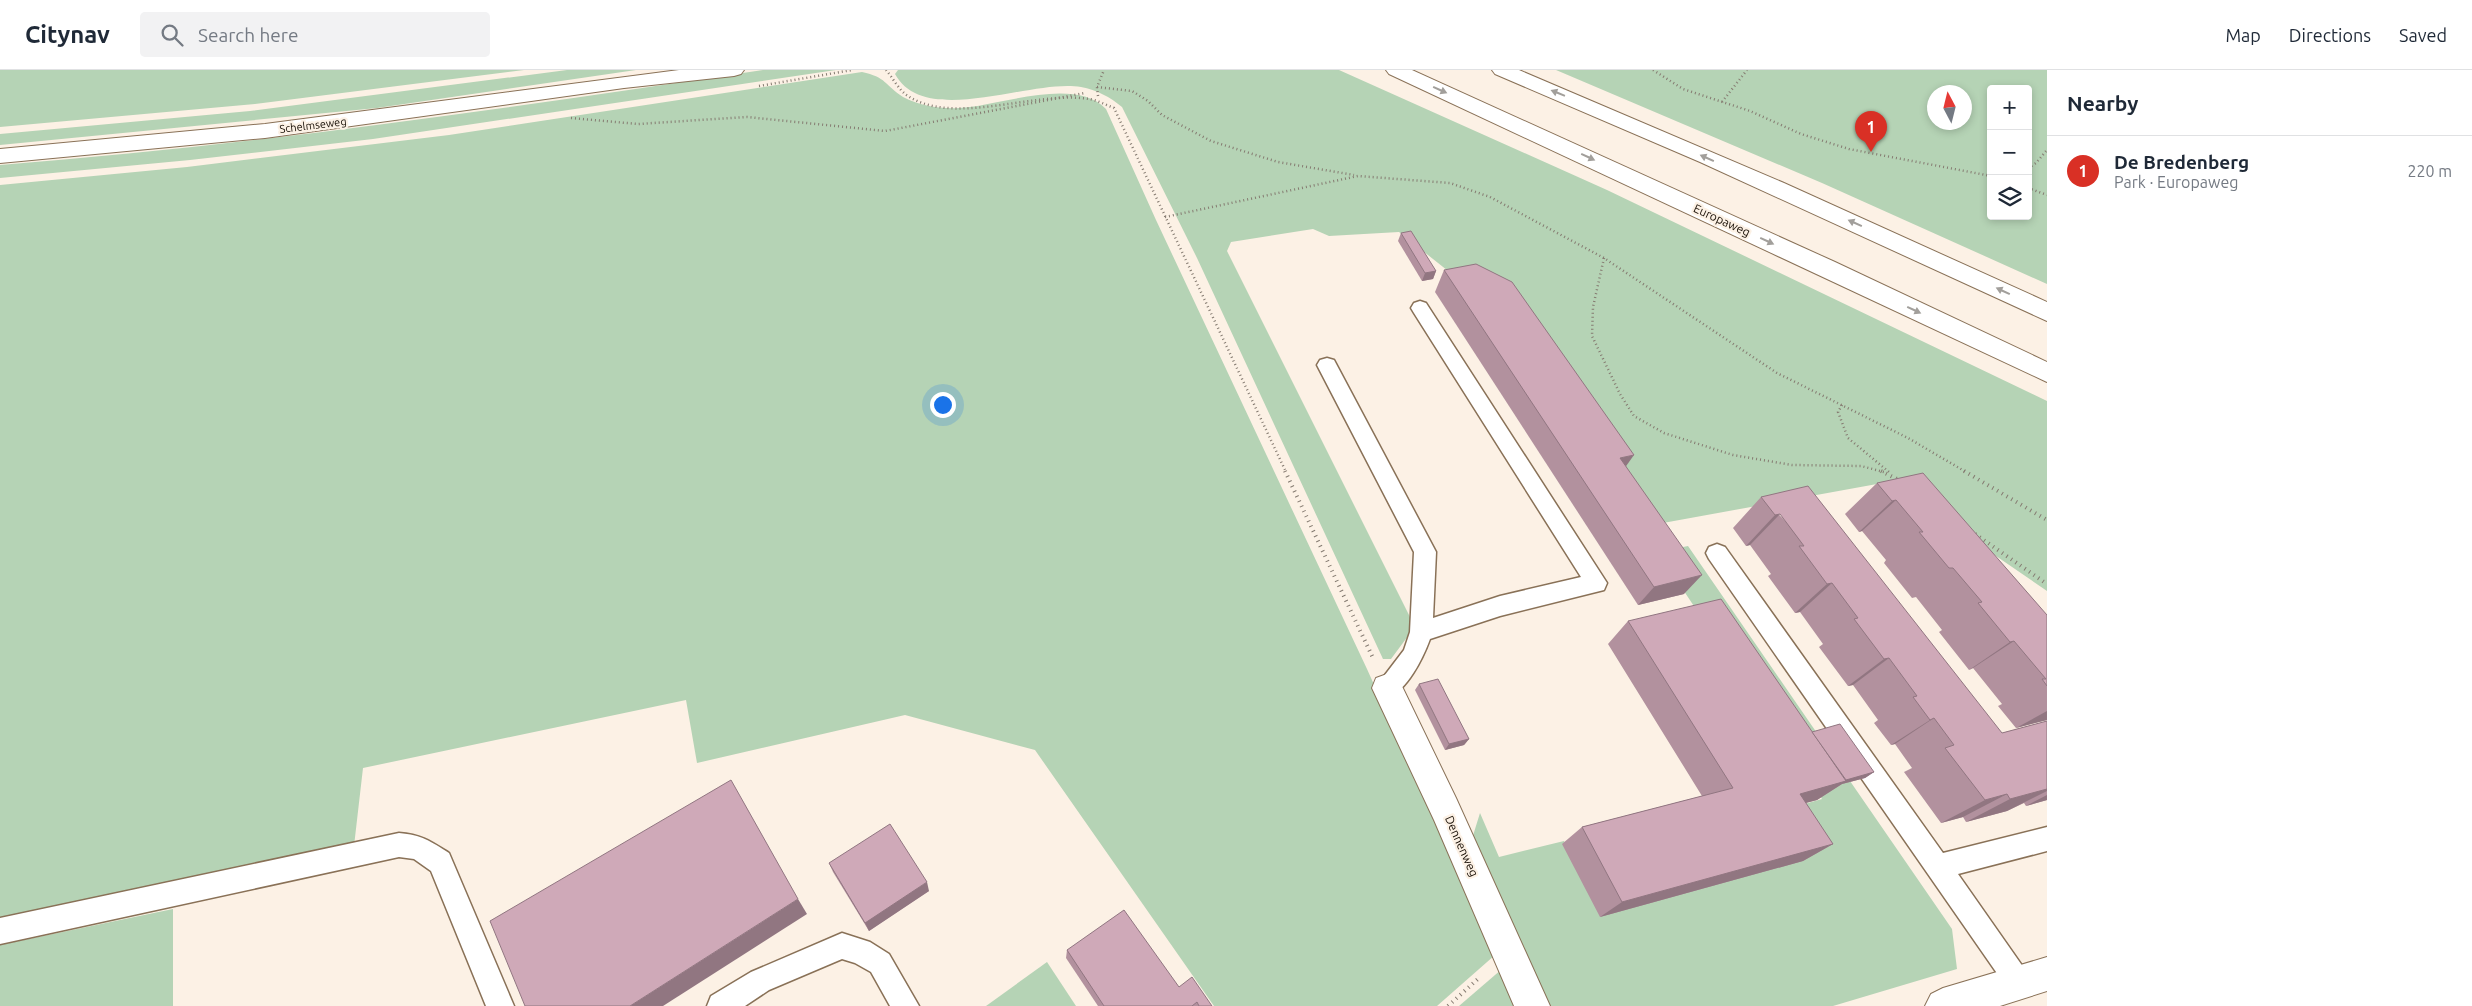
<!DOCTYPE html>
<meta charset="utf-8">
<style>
:root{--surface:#fff;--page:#f2f2f3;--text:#1f2937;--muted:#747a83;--line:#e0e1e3;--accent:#d93025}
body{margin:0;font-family:Ubuntu,sans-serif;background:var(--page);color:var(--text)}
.controls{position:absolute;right:15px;top:15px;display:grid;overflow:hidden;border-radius:5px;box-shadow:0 2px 8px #0003}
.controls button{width:45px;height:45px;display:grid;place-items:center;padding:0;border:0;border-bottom:1px solid var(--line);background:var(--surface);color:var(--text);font:25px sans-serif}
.compass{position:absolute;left:1927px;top:15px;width:45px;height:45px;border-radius:50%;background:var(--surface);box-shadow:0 2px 8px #0003;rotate:353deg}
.you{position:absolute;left:942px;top:334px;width:18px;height:18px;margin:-12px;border:4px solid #fff;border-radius:50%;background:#1a73e8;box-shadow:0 0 0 8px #1a73e833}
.badge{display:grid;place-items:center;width:32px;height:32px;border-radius:50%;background:var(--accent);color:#fff;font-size:16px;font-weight:700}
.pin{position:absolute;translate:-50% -41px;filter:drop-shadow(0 1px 2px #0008)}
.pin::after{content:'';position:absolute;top:26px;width:18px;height:15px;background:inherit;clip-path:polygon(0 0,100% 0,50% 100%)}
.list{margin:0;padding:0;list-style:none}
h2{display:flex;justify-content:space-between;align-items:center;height:65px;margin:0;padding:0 20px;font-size:21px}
h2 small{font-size:16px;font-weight:400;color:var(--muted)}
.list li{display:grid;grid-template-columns:32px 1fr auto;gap:15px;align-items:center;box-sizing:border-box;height:70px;padding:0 20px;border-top:1px solid var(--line)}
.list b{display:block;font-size:19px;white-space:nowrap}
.list p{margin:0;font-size:16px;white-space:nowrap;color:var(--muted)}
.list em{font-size:16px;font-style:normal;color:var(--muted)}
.icon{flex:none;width:28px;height:28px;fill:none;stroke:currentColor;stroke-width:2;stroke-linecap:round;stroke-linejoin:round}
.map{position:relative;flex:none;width:2047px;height:936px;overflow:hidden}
header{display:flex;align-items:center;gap:30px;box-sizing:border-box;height:70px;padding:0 25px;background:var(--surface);border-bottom:1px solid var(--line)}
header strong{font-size:24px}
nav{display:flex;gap:28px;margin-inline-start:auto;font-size:18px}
.search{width:350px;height:45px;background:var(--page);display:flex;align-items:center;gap:12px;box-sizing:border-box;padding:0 18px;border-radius:5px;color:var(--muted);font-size:19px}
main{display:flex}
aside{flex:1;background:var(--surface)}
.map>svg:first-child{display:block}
</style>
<header>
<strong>Citynav</strong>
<div class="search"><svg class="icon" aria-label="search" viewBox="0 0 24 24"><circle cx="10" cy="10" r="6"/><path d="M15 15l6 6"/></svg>Search here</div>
<nav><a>Map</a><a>Directions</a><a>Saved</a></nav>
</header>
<main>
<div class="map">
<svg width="2047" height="936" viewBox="0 0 2047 936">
<rect width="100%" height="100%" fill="#fcf1e5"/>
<!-- green -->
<g fill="#b5d3b5" fill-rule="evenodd">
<polygon points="0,0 524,0 255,34 0,57"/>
<polygon points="567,0 636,0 377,38 0,75 0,64 250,41"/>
<path d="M763,0h73l-463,69 -183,21 -190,18v-13c256,-20 509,-57 763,-95z"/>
<path d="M898,0h441l268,120 440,211v190l-159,-109 -247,45 -174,-241 -68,-54 -70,4 -16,-7 -82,13 -4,9 183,366 1,15 -20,27h-8l-186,-401 -75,-151c-12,-10 -25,-17 -41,-20 -49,-9 -156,42 -186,-13z"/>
<path d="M1556,0h491v214l-225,-101zM1991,19h37v127h-37zM1934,22h30v30h-30z"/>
<path d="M862,2c24,5 23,13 41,25 17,9 37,12 56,11 41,-2 115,-32 147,1l50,111 211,449 128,286 -58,51h-223l-179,-256 -130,-35 -208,48 -11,-63 -323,68 -9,78 -354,76v-737l187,-18 262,-32z"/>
<polygon points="1688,476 1952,859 1957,899 1833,936 1548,936 1471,772 1480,743 1499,787 1564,771 1604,842 1769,744 1822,729 1658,482"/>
<polygon points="173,839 173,936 0,936 0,875"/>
<polygon points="1047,892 1076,936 986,936"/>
<polygon points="1502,899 1517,936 1459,936"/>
</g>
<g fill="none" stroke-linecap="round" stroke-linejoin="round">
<!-- lane casing -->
<g stroke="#897157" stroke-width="3">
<g id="lane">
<path d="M1420,231l6,2 181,280 -3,7 -104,26 -70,23c-7,19 -23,52 -43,59l-8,-3 -4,-7 29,-38 6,-18 4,-80 -97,-187 3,-5 7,-2 7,2 102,192 -3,66 67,-22 81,-19 -167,-264 -3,-5 3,-5z"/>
<polygon points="1717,474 1725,477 1943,783 2047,757 2047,781 1958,804 2028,904 2032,913 2028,922 2019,926 2010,922 1709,489 1706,483 1709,477"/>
<path d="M399,763c23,2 31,8 50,20l65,153h-28l-55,-135 -17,-12 -15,-2 -399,87v-26z"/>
<polygon points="842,863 870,872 889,884 919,936 890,936 871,902 855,893 842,889 769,920 745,936 707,936 711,926 751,902"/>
</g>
</g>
<!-- street casing -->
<g stroke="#897157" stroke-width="2">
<g id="street">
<polygon points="1387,604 1398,608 1456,728 1550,936 1514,936 1434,750 1372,618 1376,608"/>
<polygon points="2047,887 2047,921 2000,936 1925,936 1931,924 1943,918"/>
</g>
</g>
<!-- secondary casing -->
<g stroke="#897157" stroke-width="2">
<polygon id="secondary" points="679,0 744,0 741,4 734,6 624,18 265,68 0,93 0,79 265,54"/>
</g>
<!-- highway casing -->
<g stroke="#897157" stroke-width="2">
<g id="highway">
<polygon points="1386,0 1412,0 1835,192 2047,292 2047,312 1389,4"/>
<polygon points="1492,0 1519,0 1784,113 2047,232 2047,251 1700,92 1495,4"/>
</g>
</g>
<!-- path-far1 -->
<g stroke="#857b71" stroke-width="2.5" stroke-dasharray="1 3" stroke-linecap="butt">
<path d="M886,0c6,7 12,18 19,24 46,34 130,-4 184,5 8,1 17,6 25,9l172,364"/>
<polyline points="1653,0 1683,19 1750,41 1801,64 1849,79 1991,106"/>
<polyline points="759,16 852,0"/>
<polyline points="1097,17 1132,21 1148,31 1162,45 1211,71 1278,92 1354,105"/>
<polyline points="1098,26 1097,17 1104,0"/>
<polyline points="1722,32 1747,0"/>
<polyline points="571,48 638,54 747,47 885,61 1085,23"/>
<polyline points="2028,98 2036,93 2047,80"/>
<polyline points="2028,118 2047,125"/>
<polyline points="1165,147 1358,106 1450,113 1490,127 1604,188 1777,303 1908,368 1966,402"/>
<polyline points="1604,188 1593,237 1592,266 1620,324 1634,346 1664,363 1733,385 1792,395 1861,396 1884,402"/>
<polyline points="1842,335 1838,342 1848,368 1889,402"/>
</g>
<!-- path -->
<g stroke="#857b71" stroke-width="4" stroke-dasharray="1 4.5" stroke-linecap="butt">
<polyline points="1285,401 1373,588"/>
<polyline points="1881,401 1899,410"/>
<polyline points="1964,401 2047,450"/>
<polyline points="1975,464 2047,514"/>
<polyline points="1448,936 1479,908"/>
</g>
<!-- lane -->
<use href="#lane" fill="#fff" fill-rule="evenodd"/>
<!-- street -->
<use href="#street" fill="#fff" fill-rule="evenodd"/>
<!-- secondary -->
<use href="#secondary" fill="#fff" fill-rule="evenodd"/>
<!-- highway -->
<use href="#highway" fill="#fff" fill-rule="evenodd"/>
</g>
<!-- wall -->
<g fill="#b2919e">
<polygon points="1401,163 1436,201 1433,209 1422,211 1398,171"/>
<polygon points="1444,200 1626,396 1684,524 1638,535 1435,222"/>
<polygon points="1877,413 2047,545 2047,650 2016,658 1998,636 2002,634 1973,598 1969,600 1939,562 1942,560 1916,527 1912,528 1884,493 1886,490 1862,461 1859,462 1845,444"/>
<polygon points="1761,427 2002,663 2047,651 2047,730 2026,736 2024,733 2007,741 1966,752 1963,747 1941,753 1904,702 1912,698 1895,674 1891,675 1874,653 1878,650 1853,615 1848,616 1819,577 1823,574 1800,542 1795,543 1768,506 1771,504 1750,475 1746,476 1733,458"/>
<polygon points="1628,551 1812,662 1874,702 1865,708 1842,714 1817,730 1805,733 1833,774 1803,791 1600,847 1562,774 1582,757 1702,726 1608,574"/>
<polygon points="1419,614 1469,669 1464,675 1445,680 1415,620"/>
<polygon points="829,793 929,821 869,861 833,802"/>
<polygon points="1067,880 1179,917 1212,936 1098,936 1066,888"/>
</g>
<!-- shaded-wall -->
<g fill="#917681">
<polygon points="1436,201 1433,209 1422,211 1425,203"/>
<polygon points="1634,385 1619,406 1620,388"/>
<polygon points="1896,430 1862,461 1859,462 1892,431"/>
<polygon points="1780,444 1750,475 1746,476 1775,445"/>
<polygon points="1702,505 1684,524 1638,535 1654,517"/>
<polygon points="1832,513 1800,542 1795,543 1827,514"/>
<polygon points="2014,571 1973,598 1969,600 2010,572"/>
<polygon points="1889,588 1853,615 1848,616 1884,589"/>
<polygon points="2047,641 2047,650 2016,658"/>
<polygon points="1934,648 1895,674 1891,675 1930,650"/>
<polygon points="1469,669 1464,675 1445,680 1449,674"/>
<polygon points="1874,702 1865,708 1842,714 1817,730 1772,742 1800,724 1845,710"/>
<polygon points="2047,719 2047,721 2007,741 1966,752 2010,729"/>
<polygon points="2007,724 1963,747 1941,753 1985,730"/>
<polygon points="2047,725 2047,730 2026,736"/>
<polygon points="1833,774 1803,791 1600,847 1622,832"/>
<polygon points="927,812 929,821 869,861 865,853"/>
<polygon points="798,829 807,844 663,936 630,936"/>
</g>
<!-- building -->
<g fill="#cfa9b8" stroke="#917681">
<polygon points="1411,161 1436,201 1425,203 1401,163"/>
<polygon points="1476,194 1512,212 1634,385 1620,388 1702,505 1654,517 1444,200"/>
<polygon points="1923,403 2047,545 2047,616 2042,609 2046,609 2014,571 2010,572 1978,533 1982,532 1953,498 1949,498 1919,462 1923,462 1896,430 1892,431 1877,413"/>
<polygon points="1808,416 2002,663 2047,651 2047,719 2010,729 2007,724 1985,730 1945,678 1954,675 1934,648 1930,650 1913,627 1917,626 1889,588 1884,589 1854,549 1858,548 1832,513 1827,514 1799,476 1804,476 1780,444 1775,445 1761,427"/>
<polygon points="1721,529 1846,711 1800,724 1833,774 1622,832 1582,757 1733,718 1628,551"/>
<polygon points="1438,609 1469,669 1449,674 1419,614"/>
<polygon points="1840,654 1874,702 1846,710 1812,662"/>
<polygon points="731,710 798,829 630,936 525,936 490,851"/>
<polygon points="890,754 927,812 865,853 829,793"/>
<polygon points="1124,840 1179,917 1192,907 1212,936 1199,936 1197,932 1192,936 1104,936 1067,880"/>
</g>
<!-- one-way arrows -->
<defs><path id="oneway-solid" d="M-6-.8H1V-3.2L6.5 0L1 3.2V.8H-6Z" transform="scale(1.25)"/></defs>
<g fill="#a29f9b">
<use href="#oneway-solid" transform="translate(1440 20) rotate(24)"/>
<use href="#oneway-solid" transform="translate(1558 23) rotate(-158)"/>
<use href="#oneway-solid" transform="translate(1588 87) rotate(25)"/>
<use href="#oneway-solid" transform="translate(1707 88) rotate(-156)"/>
<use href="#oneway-solid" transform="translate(1855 153) rotate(-156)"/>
<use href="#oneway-solid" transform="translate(1767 171) rotate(25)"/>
<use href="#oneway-solid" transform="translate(2003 221) rotate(-155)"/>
<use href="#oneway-solid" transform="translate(1914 240) rotate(25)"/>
</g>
<g text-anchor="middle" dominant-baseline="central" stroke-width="4.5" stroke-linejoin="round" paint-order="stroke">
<!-- far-street labels -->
<g font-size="11" fill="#170e05" stroke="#fcf1e5">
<text transform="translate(313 55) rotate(-7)">Schelmseweg</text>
</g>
<!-- street labels -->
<g font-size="12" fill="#170e05" stroke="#fcf1e5">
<text transform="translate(1722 150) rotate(25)">Europaweg</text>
<text transform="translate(1462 776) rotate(66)">Dennenweg</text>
</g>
</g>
</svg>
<div class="controls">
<button>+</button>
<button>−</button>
<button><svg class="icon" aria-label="layers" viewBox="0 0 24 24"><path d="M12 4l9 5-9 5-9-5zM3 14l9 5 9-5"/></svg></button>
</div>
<svg class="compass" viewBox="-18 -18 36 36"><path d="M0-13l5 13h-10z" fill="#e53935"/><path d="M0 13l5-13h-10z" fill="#747a83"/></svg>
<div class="you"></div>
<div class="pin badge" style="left:1871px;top:82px">1</div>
</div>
<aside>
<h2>Nearby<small></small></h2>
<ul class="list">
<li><span class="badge">1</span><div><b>De Bredenberg</b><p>Park · Europaweg</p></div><em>220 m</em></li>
</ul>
</aside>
</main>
